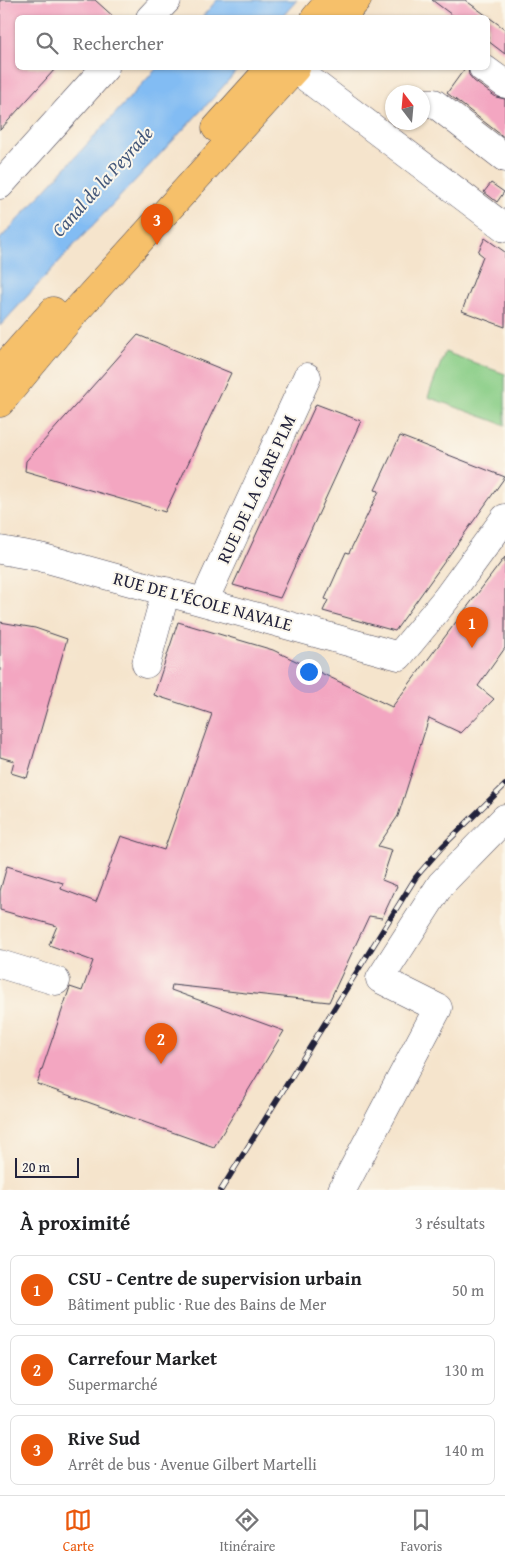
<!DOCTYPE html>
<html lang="fr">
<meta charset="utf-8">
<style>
:root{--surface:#fff;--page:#f6f6f6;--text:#202124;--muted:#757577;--line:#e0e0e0;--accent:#ea580c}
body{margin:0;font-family:"Gentium Book Plus",serif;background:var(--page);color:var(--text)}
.compass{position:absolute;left:385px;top:85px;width:45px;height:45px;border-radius:50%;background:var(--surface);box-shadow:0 1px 4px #0004;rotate:344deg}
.scale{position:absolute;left:15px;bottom:12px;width:64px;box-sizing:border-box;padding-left:5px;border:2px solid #22223b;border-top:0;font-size:14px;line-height:18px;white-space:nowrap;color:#22223b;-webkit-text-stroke:4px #fbf7ec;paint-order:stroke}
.you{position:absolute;left:308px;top:671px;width:18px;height:18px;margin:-12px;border:4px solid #fff;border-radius:50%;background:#1a73e8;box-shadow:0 0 0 8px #1a73e833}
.badge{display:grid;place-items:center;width:32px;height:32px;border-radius:50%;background:var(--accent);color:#fff;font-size:16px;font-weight:700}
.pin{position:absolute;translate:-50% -41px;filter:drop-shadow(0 1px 2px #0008)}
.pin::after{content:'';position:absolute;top:26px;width:18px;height:15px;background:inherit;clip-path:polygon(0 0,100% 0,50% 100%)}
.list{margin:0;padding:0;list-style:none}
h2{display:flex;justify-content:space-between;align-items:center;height:65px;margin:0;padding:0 20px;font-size:21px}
h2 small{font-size:16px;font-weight:400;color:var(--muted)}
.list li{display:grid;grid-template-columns:32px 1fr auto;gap:15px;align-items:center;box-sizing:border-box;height:70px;margin:0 10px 10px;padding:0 10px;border:1px solid var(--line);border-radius:8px}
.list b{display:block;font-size:19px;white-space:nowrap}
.list p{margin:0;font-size:16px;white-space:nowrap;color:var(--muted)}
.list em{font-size:16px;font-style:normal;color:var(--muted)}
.icon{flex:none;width:28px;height:28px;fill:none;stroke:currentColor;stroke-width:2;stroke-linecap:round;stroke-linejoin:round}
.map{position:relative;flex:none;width:505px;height:1190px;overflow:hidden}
.search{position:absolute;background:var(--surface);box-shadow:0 1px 4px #0004;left:15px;right:15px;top:15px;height:55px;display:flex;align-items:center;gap:12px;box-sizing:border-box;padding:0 18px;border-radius:8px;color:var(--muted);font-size:19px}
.sheet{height:305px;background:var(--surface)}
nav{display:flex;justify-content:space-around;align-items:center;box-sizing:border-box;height:70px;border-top:1px solid var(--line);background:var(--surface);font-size:14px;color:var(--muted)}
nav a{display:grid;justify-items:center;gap:2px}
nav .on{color:var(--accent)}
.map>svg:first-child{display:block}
</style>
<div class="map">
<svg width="505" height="1190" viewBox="0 0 505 1190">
<rect width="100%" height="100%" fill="#fbf7ec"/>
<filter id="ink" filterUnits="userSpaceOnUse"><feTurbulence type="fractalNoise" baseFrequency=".02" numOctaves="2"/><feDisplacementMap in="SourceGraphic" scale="10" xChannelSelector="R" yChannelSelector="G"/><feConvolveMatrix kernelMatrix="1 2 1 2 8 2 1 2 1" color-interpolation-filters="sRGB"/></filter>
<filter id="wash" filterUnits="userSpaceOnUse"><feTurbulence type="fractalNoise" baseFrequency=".0096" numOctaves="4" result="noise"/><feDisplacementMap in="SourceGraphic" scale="20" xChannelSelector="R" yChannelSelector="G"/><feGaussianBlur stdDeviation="1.12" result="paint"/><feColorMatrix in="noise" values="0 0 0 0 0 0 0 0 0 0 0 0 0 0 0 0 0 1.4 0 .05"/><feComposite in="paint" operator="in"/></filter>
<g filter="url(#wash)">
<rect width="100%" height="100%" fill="#f5e4cc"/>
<!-- green -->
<polygon fill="#8ace87" stroke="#567861" points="445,352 505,374 505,425 428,397"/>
<!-- water -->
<g fill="#82bcf3" stroke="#526f97">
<polygon points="217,0 297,0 282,17 202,17"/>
<polygon points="157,68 239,68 215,96 77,242 0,326 0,239"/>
</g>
<g id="blocks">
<!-- building -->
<g fill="#f3a6c1">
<polygon points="0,0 95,0 115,18 18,18 18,68 56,68 0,130"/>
<polygon points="432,0 465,0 505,29 505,54 488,41 488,18 456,18"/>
<polygon points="465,68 468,68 469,75 474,81 496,97 505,99 505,138 447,93"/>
<polygon points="491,183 504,192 497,202 484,192"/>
<polygon points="485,238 505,252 505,327 462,311 483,256 478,252"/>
<polygon points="138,335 231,373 165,512 25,471 26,461"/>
<polygon points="316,404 361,421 280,598 233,585"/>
<polygon points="400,436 505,477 395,631 323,611 328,600 325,599 346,552 349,553 379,491 375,490"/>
<polygon points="505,557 505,648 478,686 494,699 461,733 429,718 398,816 378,846 392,850 382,880 397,886 382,918 369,916 329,1002 172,985 171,990 284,1031 214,1147 37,1084 70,987 82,991 93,961 49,945 57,926 0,910 0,891 7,866 63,883 61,889 96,902 121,836 164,850 212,714 154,695 178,622 273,650 392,707"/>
<polygon points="0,622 35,628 67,639 27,778 11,773 14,761 0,757"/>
</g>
</g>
</g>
<g filter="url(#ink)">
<use href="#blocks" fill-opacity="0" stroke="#423f51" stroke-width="1"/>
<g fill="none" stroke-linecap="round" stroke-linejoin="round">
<!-- minor casing -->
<g stroke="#423f51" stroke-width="29">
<g id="minor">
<polyline points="150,18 167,0"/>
<polyline points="483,68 505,84"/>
<polyline points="295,69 505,228"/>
<polyline points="422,103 434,103 505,158"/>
<polyline points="0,185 105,68"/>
<polyline points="0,550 40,557 399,656 446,599 505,518"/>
<polyline points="204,601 307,377"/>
<polyline points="146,664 166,591"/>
<polyline points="0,964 56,981"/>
<polyline points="342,1190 438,1008 380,979 441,884 505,818"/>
</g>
</g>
<!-- major casing -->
<g stroke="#423f51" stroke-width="29">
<g id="major">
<polyline points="315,18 330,0"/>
<polyline points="341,18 357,0"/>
<polyline points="216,128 270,68"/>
<polyline points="0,371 53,311"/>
<polyline points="0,403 77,310 296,68"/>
</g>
</g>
<!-- minor -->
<use href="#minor" stroke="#fff" stroke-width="28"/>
<!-- major -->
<use href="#major" stroke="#f6c06b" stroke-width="28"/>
<!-- rail casing -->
<g stroke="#22223b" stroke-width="5.5">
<polyline id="rail" points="221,1190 416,877 442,847 505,785"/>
</g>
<!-- rail -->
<use href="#rail" stroke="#fbf7ec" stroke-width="4" stroke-dasharray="11" stroke-linecap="butt"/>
</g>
</g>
<g text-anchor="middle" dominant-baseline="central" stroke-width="4" stroke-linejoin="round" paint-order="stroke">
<!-- street labels -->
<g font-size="18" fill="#22223b" stroke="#fbf7ec">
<text transform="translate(256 489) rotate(-65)">RUE DE LA GARE PLM</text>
<text transform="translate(203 601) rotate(15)">RUE DE L'ÉCOLE NAVALE</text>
</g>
<!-- water labels -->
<g font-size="19" font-style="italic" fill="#44587b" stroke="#fbf7ec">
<text transform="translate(102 181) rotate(-48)">Canal de la Peyrade</text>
</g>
</g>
</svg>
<svg class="compass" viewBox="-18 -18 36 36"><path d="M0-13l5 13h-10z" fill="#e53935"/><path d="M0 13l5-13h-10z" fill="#757577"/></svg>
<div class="scale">20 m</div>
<div class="you"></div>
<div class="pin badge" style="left:472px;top:648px">1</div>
<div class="pin badge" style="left:161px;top:1064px">2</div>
<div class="pin badge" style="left:157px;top:245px">3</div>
<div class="search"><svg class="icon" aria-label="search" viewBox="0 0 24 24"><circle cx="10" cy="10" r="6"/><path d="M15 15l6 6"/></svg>Rechercher</div>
</div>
<section class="sheet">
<h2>À proximité<small>3 résultats</small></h2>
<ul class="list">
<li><span class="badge">1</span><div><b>CSU - Centre de supervision urbain</b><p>Bâtiment public · Rue des Bains de Mer</p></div><em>50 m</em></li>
<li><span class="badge">2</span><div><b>Carrefour Market</b><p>Supermarché</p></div><em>130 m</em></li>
<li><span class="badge">3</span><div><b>Rive Sud</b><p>Arrêt de bus · Avenue Gilbert Martelli</p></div><em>140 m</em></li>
</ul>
</section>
<nav>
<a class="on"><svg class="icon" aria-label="map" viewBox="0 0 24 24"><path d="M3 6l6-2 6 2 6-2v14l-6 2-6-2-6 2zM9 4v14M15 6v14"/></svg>Carte</a>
<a><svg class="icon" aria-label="directions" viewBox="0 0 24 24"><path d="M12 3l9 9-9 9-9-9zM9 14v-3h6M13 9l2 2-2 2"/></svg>Itinéraire</a>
<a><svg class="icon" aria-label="saved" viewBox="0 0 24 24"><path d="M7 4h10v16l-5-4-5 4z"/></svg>Favoris</a>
</nav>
